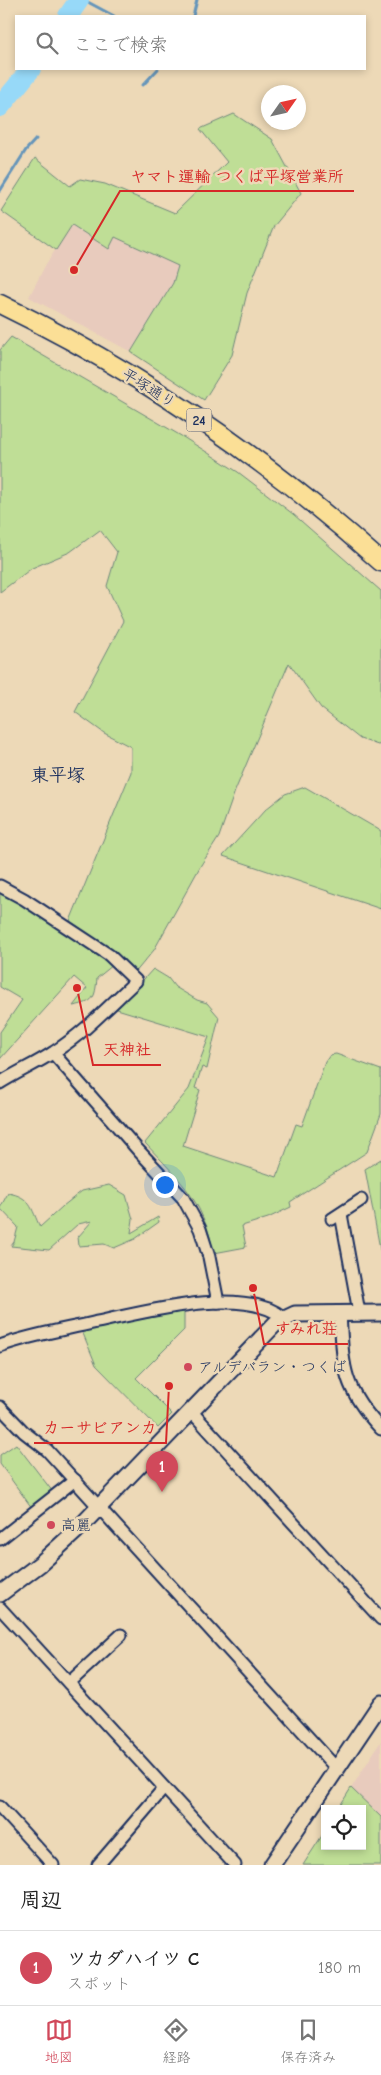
<!DOCTYPE html>
<html lang="ja">
<meta charset="utf-8">
<style>
:root{--surface:#fff;--page:#f2f2f2;--text:#222;--muted:#767676;--line:#e0e0e0;--accent:#d1495b}
body{margin:0;font-family:"Comic Neue","Klee One",sans-serif;background:var(--page);color:var(--text)}
.controls{position:absolute;right:15px;bottom:15px;display:grid;overflow:hidden;border-radius:0px;box-shadow:0 2px 8px #0003}
.controls button{width:45px;height:45px;display:grid;place-items:center;padding:0;border:0;border-bottom:1px solid var(--line);background:var(--surface);color:var(--text);font:25px sans-serif}
.compass{position:absolute;left:261px;top:85px;width:45px;height:45px;border-radius:50%;background:var(--surface);box-shadow:0 2px 8px #0003;rotate:56deg}
.you{position:absolute;left:164px;top:1184px;width:18px;height:18px;margin:-12px;border:4px solid #fff;border-radius:50%;background:#1a73e8;box-shadow:0 0 0 8px #1a73e833}
.badge{display:grid;place-items:center;width:32px;height:32px;border-radius:50%;background:var(--accent);color:#fff;font-size:16px;font-weight:700}
.pin{position:absolute;translate:-50% -41px;filter:drop-shadow(0 1px 2px #0008)}
.pin::after{content:'';position:absolute;top:26px;width:18px;height:15px;background:inherit;clip-path:polygon(0 0,100% 0,50% 100%)}
.list{margin:0;padding:0;list-style:none}
h2{display:flex;justify-content:space-between;align-items:center;height:65px;margin:0;padding:0 20px;font-size:21px}
h2 small{font-size:16px;font-weight:400;color:var(--muted)}
.list li{display:grid;grid-template-columns:32px 1fr auto;gap:15px;align-items:center;box-sizing:border-box;height:75px;padding:0 20px;border-top:1px solid var(--line)}
.list b{display:block;font-size:19px;white-space:nowrap}
.list p{margin:0;font-size:16px;white-space:nowrap;color:var(--muted)}
.list em{font-size:16px;font-style:normal;color:var(--muted)}
.icon{flex:none;width:28px;height:28px;fill:none;stroke:currentColor;stroke-width:2;stroke-linecap:round;stroke-linejoin:round}
.map{position:relative;flex:none;width:381px;height:1865px;overflow:hidden}
.search{position:absolute;background:var(--surface);box-shadow:0 2px 8px #0003;left:15px;right:15px;top:15px;height:55px;display:flex;align-items:center;gap:12px;box-sizing:border-box;padding:0 18px;border-radius:0px;color:var(--muted);font-size:19px}
.sheet{height:140px;background:var(--surface)}
nav{display:flex;justify-content:space-around;align-items:center;box-sizing:border-box;height:70px;border-top:1px solid var(--line);background:var(--surface);font-size:14px;color:var(--muted)}
nav a{display:grid;justify-items:center;gap:2px}
nav .on{color:var(--accent)}
.map>svg:first-child{display:block}
</style>
<div class="map">
<svg width="381" height="1865" viewBox="0 0 381 1865">
<rect width="100%" height="100%" fill="#edd9b7"/>
<filter id="ink" filterUnits="userSpaceOnUse"><feTurbulence type="fractalNoise" baseFrequency=".02" numOctaves="2"/><feDisplacementMap in="SourceGraphic" scale="10" xChannelSelector="R" yChannelSelector="G"/><feConvolveMatrix kernelMatrix="1 2 1 2 8 2 1 2 1" color-interpolation-filters="sRGB"/></filter>
<g filter="url(#ink)">
<!-- built -->
<g fill="#e8cbbd">
<polygon points="72,225 109,249 115,237 178,266 173,283 131,352 29,297 46,264"/>
<polygon points="381,1741 381,1865 303,1865 325,1831 325,1846 362,1846 362,1809 338,1809"/>
</g>
<!-- green -->
<g fill="#bfde96" stroke="#6d867a">
<polygon points="234,114 272,139 301,193 274,226 247,293 232,355 204,400 131,352 173,283 178,266 115,237 109,249 72,225 56,250 1,211 35,158 70,186 80,179 105,184 175,213 227,162 200,129"/>
<polygon points="11,337 183,437 238,472 293,514 381,591 381,744 378,745 360,739 321,708 289,663 235,791 219,837 201,865 154,950 134,974 108,947 70,921 131,772 131,747 104,733 75,712 123,621 107,586 117,552 100,530 70,552 32,568 0,592 0,350"/>
<polygon points="305,787 381,831 381,909 223,856 266,809 285,794"/>
<path d="M0,890l42,24 71,51 -16,13c-2,21 -3,24 -24,28l14,-18 -13,-11 -74,82v-27l22,-32 -22,-13z"/>
<path d="M153,969l15,9 7,9 22,13 10,3 12,14 -12,52 -5,-2 -7,21 5,2 -17,56 94,31 19,-53 6,2 23,-64 5,-7 6,-1 45,16v44l-14,38 -77,50 1,5 -23,11 -26,8 4,21 -32,6c-3,-11 -5,-23 -10,-33 -12,-31 -37,-53 -59,-77l44,-54 20,-52 -92,-28z"/>
<polygon points="381,1159 381,1254 365,1169"/>
<path d="M109,1185l17,10 7,24 -2,14 27,-16 1,5 -24,17 -21,9 -10,-4 -25,2 -1,-9 14,-16 -14,3 -29,26 -38,-4 3,-4 4,-15 -18,-19 8,-15c23,4 23,15 32,34l23,-21 19,-15z"/>
<polygon points="184,1311 184,1330 136,1378 172,1414 158,1428 96,1365 82,1331"/>
<polygon points="16,1444 53,1492 32,1508 0,1464 0,1455"/>
<polygon points="351,1788 381,1817 381,1865 303,1865 325,1831 325,1846 362,1846 362,1809 338,1809"/>
</g>
<g fill="none" stroke-linecap="round" stroke-linejoin="round">
<!-- stream -->
<g stroke="#6595ba" stroke-width="3">
<polyline points="84,0 114,16"/>
<polyline points="193,16 197,0"/>
<polyline points="143,85 158,69"/>
<polyline points="0,191 26,150 36,139"/>
</g>
<!-- river -->
<g stroke="#97d9f8" stroke-width="20">
<polyline points="68,16 79,0"/>
<polyline points="0,107 31,69"/>
</g>
<!-- street casing -->
<g stroke="#1b2f5e" stroke-width="15">
<g id="street">
<path d="M0,886l24,13 85,56 27,26c-27,25 -52,52 -82,71 -18,12 -37,20 -54,31"/>
<polyline points="53,1053 138,1150 183,1198 200,1229 209,1257 218,1302"/>
<polyline points="341,1214 359,1312"/>
<polyline points="332,1219 361,1200"/>
<path d="M340,1312c3,55 2,75 41,117"/>
<path d="M0,1346c30,-11 62,-16 93,-23 48,-10 150,-39 191,-5"/>
<polyline points="0,1407 24,1432 47,1450 337,1769"/>
<polyline points="191,1411 381,1619"/>
<polyline points="0,1539 75,1480"/>
<polyline points="0,1608 235,1865"/>
<polyline points="69,1683 121,1635"/>
<polyline points="0,1807 53,1865"/>
<polyline points="98,1865 164,1788"/>
</g>
</g>
<!-- secondary casing -->
<g stroke="#1b2f5e" stroke-width="19">
<g id="secondary">
<polyline points="0,1594 40,1564 76,1531 276,1323 295,1314 381,1313"/>
<polyline points="272,1865 381,1703"/>
</g>
</g>
<!-- primary casing -->
<g stroke="#1b2f5e" stroke-width="21">
<path id="primary" d="M0,304c138,67 267,155 381,258"/>
</g>
<!-- street -->
<use href="#street" stroke="#edd9b7" stroke-width="11"/>
<!-- secondary -->
<use href="#secondary" stroke="#edd9b7" stroke-width="15"/>
<!-- primary -->
<use href="#primary" stroke="#fbdf96" stroke-width="18"/>
</g>
</g>
<!-- markers -->
<g fill="#d1495b" stroke="#edd9b7" stroke-width="2">
<circle cx="188" cy="1367" r="5"/>
<circle cx="51" cy="1525" r="5"/>
</g>
<g text-anchor="middle" dominant-baseline="central" stroke-width="5" stroke-linejoin="round" paint-order="stroke">
<!-- shield labels -->
<rect fill="#edd9b7" stroke="#5a6279" stroke-width="1" x="186.5" y="408.5" width="25" height="23" rx="4"/>
<g font-size="14" font-weight="bold" fill="#1b2f5e">
<text x="199" y="420">24</text>
</g>
<!-- street labels -->
<g font-size="15" fill="#1b2f5e" stroke="#edd9b7">
<text transform="translate(149 388) rotate(32)">平塚通り</text>
</g>
<!-- poi labels -->
<g font-size="15" fill="#1b2f5e" stroke="#edd9b7" text-anchor="start">
<text x="198" y="1367">アルデバラン・つくば</text>
<text x="61" y="1525">高麗</text>
</g>
<!-- quarter labels -->
<g font-size="18" font-weight="bold" fill="#1b2f5e" stroke="#edd9b7">
<text x="58" y="775">東平塚</text>
</g>
</g>
<!-- callouts -->
<path fill="none" stroke="#d62828" stroke-width="2" d="M74 270L120 191H354M77 988L93 1065H161M253 1288L264 1344H348M169 1386L166 1443H34"/>
<g fill="#d62828" stroke="#edd9b7" stroke-width="2">
<circle cx="74" cy="270" r="5"/>
<circle cx="77" cy="988" r="5"/>
<circle cx="253" cy="1288" r="5"/>
<circle cx="169" cy="1386" r="5"/>
</g>
<g font-size="16" text-anchor="middle" font-weight="bold" fill="#d62828" stroke="#edd9b7" stroke-width="5" stroke-linejoin="round" paint-order="stroke">
<text x="237" y="182">ヤマト運輸 つくば平塚営業所</text>
<text x="127" y="1055">天神社</text>
<text x="306" y="1334">すみれ荘</text>
<text x="100" y="1433">カーサビアンカ</text>
</g>
</svg>
<div class="controls">
<button><svg class="icon" aria-label="locate" viewBox="0 0 24 24"><circle cx="12" cy="12" r="6"/><path d="M12 2v4M12 18v4M2 12h4M18 12h4"/></svg></button>
</div>
<svg class="compass" viewBox="-18 -18 36 36"><path d="M0-13l5 13h-10z" fill="#e53935"/><path d="M0 13l5-13h-10z" fill="#767676"/></svg>
<div class="you"></div>
<div class="pin badge" style="left:162px;top:1492px">1</div>
<div class="search"><svg class="icon" aria-label="search" viewBox="0 0 24 24"><circle cx="10" cy="10" r="6"/><path d="M15 15l6 6"/></svg>ここで検索</div>
</div>
<section class="sheet">
<h2>周辺<small></small></h2>
<ul class="list">
<li><span class="badge">1</span><div><b>ツカダハイツ C</b><p>スポット</p></div><em>180 m</em></li>
</ul>
</section>
<nav>
<a class="on"><svg class="icon" aria-label="map" viewBox="0 0 24 24"><path d="M3 6l6-2 6 2 6-2v14l-6 2-6-2-6 2zM9 4v14M15 6v14"/></svg>地図</a>
<a><svg class="icon" aria-label="directions" viewBox="0 0 24 24"><path d="M12 3l9 9-9 9-9-9zM9 14v-3h6M13 9l2 2-2 2"/></svg>経路</a>
<a><svg class="icon" aria-label="saved" viewBox="0 0 24 24"><path d="M7 4h10v16l-5-4-5 4z"/></svg>保存済み</a>
</nav>
